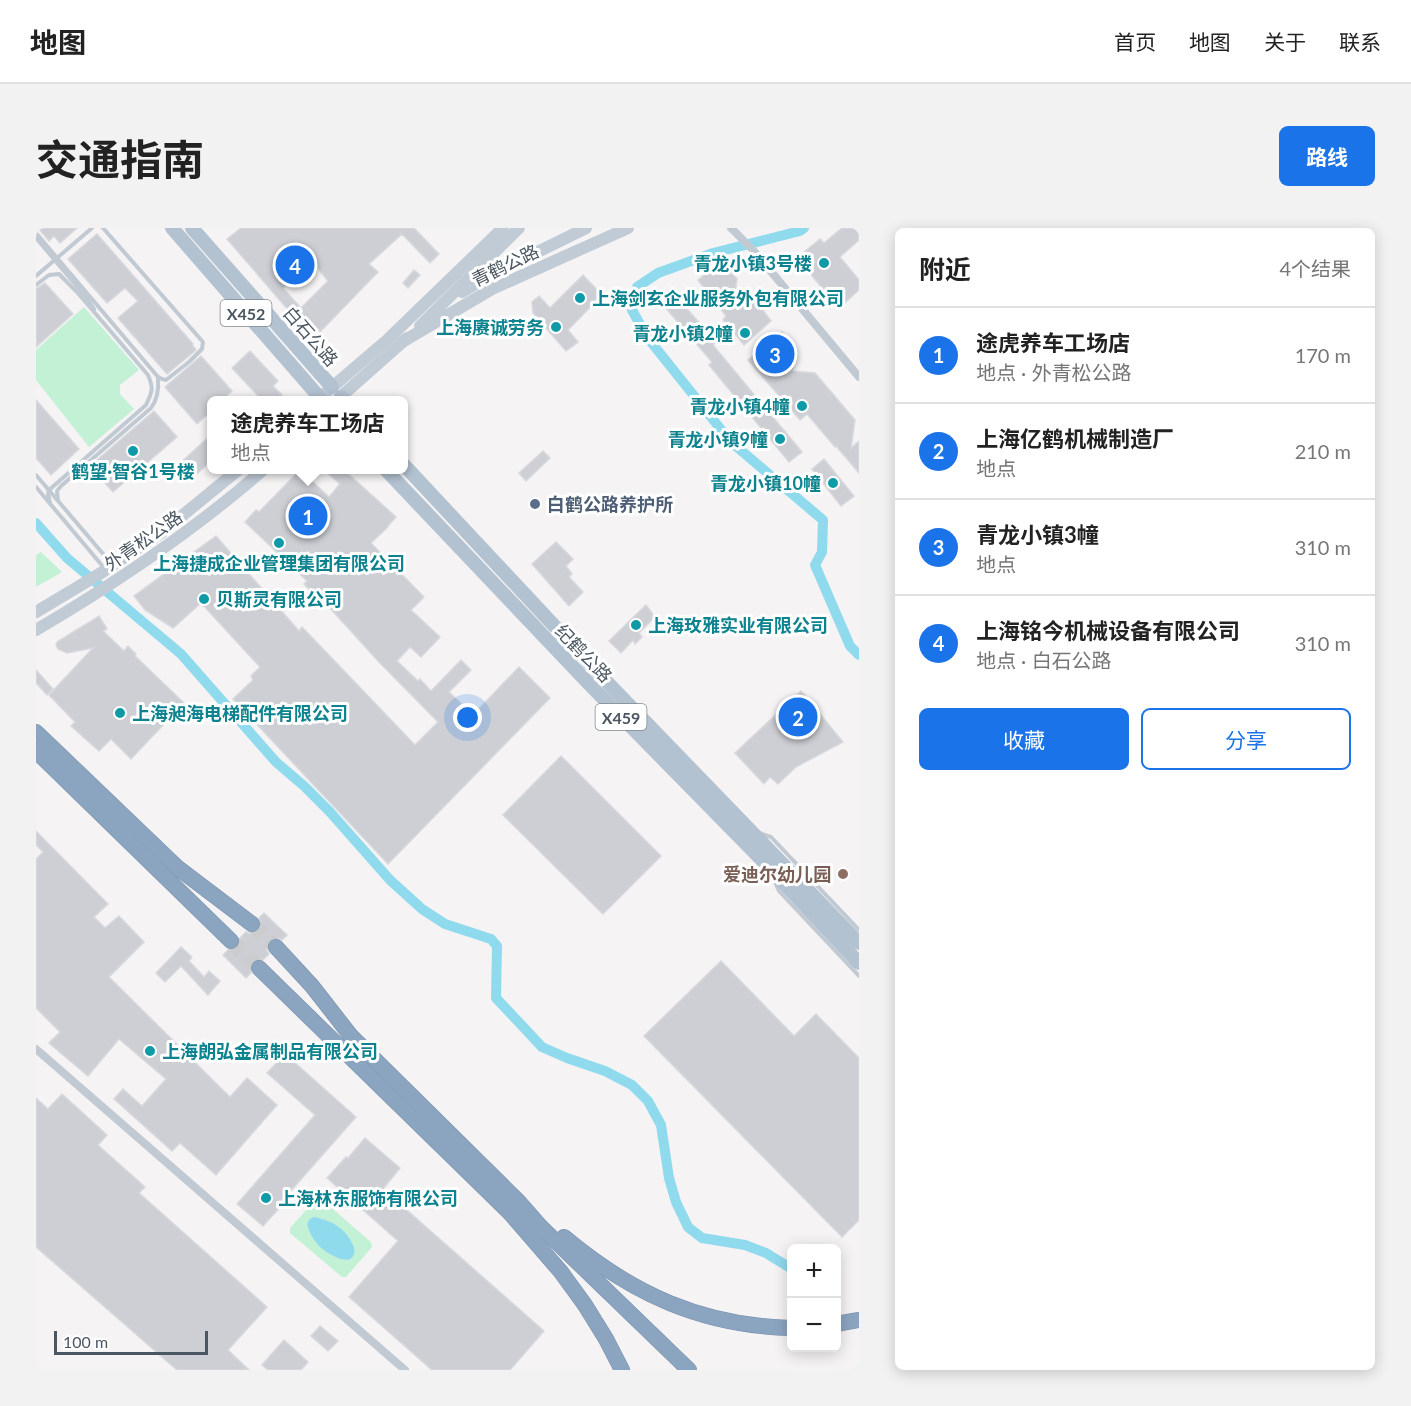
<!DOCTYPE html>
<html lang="zh">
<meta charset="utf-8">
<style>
:root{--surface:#fff;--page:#f2f2f2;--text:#222;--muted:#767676;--line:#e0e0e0;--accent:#1a73e8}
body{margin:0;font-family:Lato,"Noto Sans SC",sans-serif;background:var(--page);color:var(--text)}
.controls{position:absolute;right:18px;bottom:18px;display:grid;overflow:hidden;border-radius:9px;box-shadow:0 3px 15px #0003}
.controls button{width:54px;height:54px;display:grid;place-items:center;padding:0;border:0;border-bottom:2px solid var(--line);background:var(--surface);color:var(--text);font:30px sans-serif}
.scale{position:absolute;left:18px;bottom:15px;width:154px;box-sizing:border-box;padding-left:6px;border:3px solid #4a5661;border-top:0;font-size:16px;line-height:21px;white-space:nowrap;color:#4a5661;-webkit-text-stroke:4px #fff;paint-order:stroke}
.you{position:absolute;left:432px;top:490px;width:21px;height:21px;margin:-15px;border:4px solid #fff;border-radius:50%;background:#1a73e8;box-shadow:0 0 0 9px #1a73e833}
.badge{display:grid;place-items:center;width:39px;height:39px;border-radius:50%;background:var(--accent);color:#fff;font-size:20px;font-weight:700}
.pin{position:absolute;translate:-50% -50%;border:3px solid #fff;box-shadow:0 2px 6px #0006}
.popup{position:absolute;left:171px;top:168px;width:201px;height:78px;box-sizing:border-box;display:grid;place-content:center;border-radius:9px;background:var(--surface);filter:drop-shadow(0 2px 4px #0005);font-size:20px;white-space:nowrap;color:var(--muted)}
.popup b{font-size:22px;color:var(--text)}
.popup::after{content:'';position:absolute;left:50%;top:100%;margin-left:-12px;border:12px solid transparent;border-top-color:var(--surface)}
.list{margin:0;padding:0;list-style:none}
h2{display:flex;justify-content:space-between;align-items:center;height:78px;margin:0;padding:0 24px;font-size:26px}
h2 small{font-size:20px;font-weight:400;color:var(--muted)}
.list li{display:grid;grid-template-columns:39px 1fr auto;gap:18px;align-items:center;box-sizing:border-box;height:96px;padding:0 24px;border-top:2px solid var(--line)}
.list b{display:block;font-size:22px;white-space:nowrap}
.list p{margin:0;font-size:20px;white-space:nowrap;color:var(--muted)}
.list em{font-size:20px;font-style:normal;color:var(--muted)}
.actions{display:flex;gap:12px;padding:18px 24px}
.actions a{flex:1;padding:14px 0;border:2px solid var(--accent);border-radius:9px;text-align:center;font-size:21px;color:var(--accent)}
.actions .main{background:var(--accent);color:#fff}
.map{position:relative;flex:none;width:823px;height:1142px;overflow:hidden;border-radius:9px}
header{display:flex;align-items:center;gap:36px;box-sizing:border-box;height:84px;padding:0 30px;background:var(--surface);border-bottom:2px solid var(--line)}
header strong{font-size:28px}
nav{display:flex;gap:33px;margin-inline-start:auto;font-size:21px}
.intro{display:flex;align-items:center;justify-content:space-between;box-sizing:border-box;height:144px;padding:0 36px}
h1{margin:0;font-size:42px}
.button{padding:15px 27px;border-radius:9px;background:var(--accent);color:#fff;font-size:21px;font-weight:700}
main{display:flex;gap:36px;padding:0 36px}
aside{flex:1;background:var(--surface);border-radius:9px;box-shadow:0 3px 15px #0003}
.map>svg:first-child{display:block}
</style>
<header>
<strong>地图</strong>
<nav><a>首页</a><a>地图</a><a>关于</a><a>联系</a></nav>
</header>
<div class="intro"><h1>交通指南</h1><a class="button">路线</a></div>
<main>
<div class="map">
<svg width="823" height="1142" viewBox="0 0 823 1142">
<rect width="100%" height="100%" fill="#f5f3f3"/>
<!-- green -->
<g fill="#c3f1d5">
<polygon points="48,79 103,142 84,157 84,166 98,181 53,219 0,152 0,122"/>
<polygon points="5,324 26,344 0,359 0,327"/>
<polygon points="281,970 284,970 335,1014 336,1019 310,1049 306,1049 254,1005 254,1000"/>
</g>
<!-- water -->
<path fill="#90daee" d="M278,989c9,2 19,5 26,11 7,5 22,25 10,31 -4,2 -10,0 -14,-2 -15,-6 -25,-18 -29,-33l3,-5z"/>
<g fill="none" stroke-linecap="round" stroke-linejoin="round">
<!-- canal -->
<g stroke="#90daee" stroke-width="10">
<polyline points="768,0 764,3 677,25 622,45 601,59 596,82 611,109 695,214 787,292 786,324 779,337 814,418 823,427"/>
<polyline points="0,295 31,330 145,426 240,534 268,558 294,584 354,652 386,681 409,696 455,711 461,718 460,770 506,819 531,830 569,843 596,857 612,873 625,897 633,950 640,974 652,999 666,1010 709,1017 730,1025 756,1041"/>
</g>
</g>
<!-- building -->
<g fill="#cdcfd5" stroke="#d7d9de" stroke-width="1.5" fill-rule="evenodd">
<polygon points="2,0 41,0 24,15 18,8 13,13"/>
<path d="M205,0h173l25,26 -9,9 -28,-29 -33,30 9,8 -58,60 -12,-13 -6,7 -75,-87zM277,34l15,19 -27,27 -18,-20z"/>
<polygon points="806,0 823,0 823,12 804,29 823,52 823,62 803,80 761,30 784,11 788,15"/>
<polygon points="61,6 157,116 156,117 160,122 131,146 82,90 102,73 89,60 71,75 32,31"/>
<polygon points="691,40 701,51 698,72 721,74 735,93 708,117 687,92 690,88 662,52 674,42"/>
<polygon points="378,42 384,47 372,60 367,55"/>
<polygon points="547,47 566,67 532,102 542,114 530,123 497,85 496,74 503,68 514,80"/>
<polygon points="9,55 37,86 0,119 0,61"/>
<polygon points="634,61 680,114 677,117 766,224 753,234 673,137 676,134 622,71"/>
<polygon points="746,104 759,121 756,143 779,145 819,192 815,220 823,213 823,245 800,218 799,219 771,186 764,192 712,132"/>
<polygon points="214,123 242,153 237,158 246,167 240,172 226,172 196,140"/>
<polygon points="165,128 196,163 186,172 176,172 176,182 161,196 129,159"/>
<polygon points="0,172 43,221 15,247 0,230"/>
<polygon points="118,183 141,209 77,264 54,238"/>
<polygon points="176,206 176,232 154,252 141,238"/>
<polygon points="507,223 514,230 490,253 483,245"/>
<polygon points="788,231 818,268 805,278 776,241"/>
<polygon points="264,242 293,269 304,256 288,242 308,242 360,289 352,298 352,299 335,315 388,369 375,382 404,409 385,429 374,419 361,433 382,453 384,451 395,463 425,432 435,442 413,464 437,487 483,439 514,470 352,636 197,471 217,452 215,448 224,439 165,375 137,400 109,382 98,368 180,308 263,403 266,399 379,517 402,494 342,433 282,367 280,368 268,356 271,353 209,294 220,282 223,284"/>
<polygon points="520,314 537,331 530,338 536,346 533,349 547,364 533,378 496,336"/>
<polygon points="610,377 619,389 603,405 606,409 599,416 597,412 585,425 573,413"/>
<polygon points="63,388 71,401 67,403 88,423 92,418 100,426 99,428 148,475 95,531 75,511 63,523 35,498 39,494 13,467 57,420 31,425 22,421 20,417 21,414"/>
<polygon points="0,442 17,461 11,467 0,455"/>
<polygon points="765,463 807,514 760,539 742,556 734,549 728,556 699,525"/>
<polygon points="525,528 625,628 567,686 467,587"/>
<polygon points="0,603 72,676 58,689 69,700 83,688 108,714 73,749 194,869 211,850 241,877 180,947 144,915 136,923 78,871 87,861 106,878 130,851 83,811 52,848 13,815 24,804 0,780 0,631 7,624 0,617"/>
<polygon points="228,685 251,707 246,712 238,709 233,712 230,721 233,726 227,732 221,731 216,733 213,738 215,745 210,750 187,727 192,722 197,722 202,719 205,715 204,710 210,704 215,706 223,702 226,697 223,690"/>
<polygon points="145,719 156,729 153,733 168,749 173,743 184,753 172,767 145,738 129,754 120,745"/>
<polygon points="685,733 758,808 780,786 823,830 823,992 806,1009 608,808"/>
<polygon points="249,826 320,889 245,974 247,976 227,998 201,976 279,887 231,845"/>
<polygon points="26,866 71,907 62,917 109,959 103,965 231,1079 192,1122 213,1142 141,1142 0,1019 0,870 12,881"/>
<polygon points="329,910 364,940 347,961 508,1103 474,1142 396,1142 313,1069 362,1013 291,950 310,929 312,930"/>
<polygon points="284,1098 302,1113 292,1123 275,1108"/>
<polygon points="248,1112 272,1134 265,1142 232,1142 226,1137"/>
</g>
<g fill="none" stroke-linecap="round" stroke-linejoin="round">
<!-- motorway-tunnel -->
<g stroke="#caccce" stroke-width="15" stroke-dasharray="15 8" stroke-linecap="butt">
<polyline points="216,696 240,719"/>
<polyline points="195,713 223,740"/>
</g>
<!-- motorway casing -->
<g stroke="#7690ad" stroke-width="16">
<g id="motorway">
<polyline points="0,504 142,640 216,696"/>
<polyline points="0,523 195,713"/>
<polyline points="240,719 276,758 315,808 483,974 505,999 653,1142"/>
<polyline points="223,740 473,984 525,1044 549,1077 570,1111 586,1142"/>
<path d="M528,1009c68,57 138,89 228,91"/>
<polyline points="800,1096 823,1092"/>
</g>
</g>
<!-- service -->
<g stroke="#c1cad2" stroke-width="4">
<polyline points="0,5 122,149 126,151 130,152 153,134 166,121 167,114 67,0"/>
<polyline points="0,10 50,69 58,81"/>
<polyline points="0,48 56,0"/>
<path d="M0,57l13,-10 10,-1 18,18 71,83c6,14 4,17 -2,30l-97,85 -1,4 2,9"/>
<polyline points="0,247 74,334"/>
<polyline points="0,259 69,341"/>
<path d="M22,272l-1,-9 4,-5 90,-78c7,-9 8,-19 7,-31"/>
<polyline points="723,605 735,609 823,702"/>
<polyline points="739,654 743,663 823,748"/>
</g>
<!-- minor -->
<g stroke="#c1cad2" stroke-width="8">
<polyline points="695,0 717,22 823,149"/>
<polyline points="0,821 369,1142"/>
</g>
<!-- secondary -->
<g stroke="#c1cbd6" stroke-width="12">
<polyline points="426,64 449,50 550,0"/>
<polyline points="384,98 483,0"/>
<polyline points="366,114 456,61 592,0"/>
<polyline points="281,172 350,113 467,0"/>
<polyline points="301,172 371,110"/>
<polyline points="0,384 65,345 125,305 202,242"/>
<path d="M0,402c80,-47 157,-99 227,-160"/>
</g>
<!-- primary -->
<g stroke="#b3c2d1" stroke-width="14">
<polyline points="136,0 284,170"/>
<polyline points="156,0 296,159"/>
<polyline points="305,169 308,172"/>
<polyline points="368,237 567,450 823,715"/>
<polyline points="350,242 556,459 731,637 823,735"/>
</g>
<!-- motorway -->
<use href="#motorway" stroke="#8ba5c1" stroke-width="15"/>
</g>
<!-- markers -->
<g fill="#0f9aa8" stroke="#fff" stroke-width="2">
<circle cx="788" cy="35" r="6"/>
<circle cx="544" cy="70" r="6"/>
<circle cx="520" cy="99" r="6"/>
<circle cx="709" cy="105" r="6"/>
<circle cx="766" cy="178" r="6"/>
<circle cx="744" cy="211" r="6"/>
<circle cx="97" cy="223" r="6"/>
<circle cx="797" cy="255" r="6"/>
<circle cx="243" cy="315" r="6"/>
<circle cx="168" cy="371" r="6"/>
<circle cx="600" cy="397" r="6"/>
<circle cx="84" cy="485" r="6"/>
<circle cx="114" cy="823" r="6"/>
<circle cx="230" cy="970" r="6"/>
</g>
<circle fill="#5c6f8a" stroke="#fff" stroke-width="2" cx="499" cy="276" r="6"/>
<circle fill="#8d6e63" stroke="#fff" stroke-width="2" cx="807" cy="646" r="6"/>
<g text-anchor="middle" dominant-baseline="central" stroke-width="6" stroke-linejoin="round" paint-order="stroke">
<!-- shield labels -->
<g fill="#fff" stroke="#808990" stroke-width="1.5">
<rect x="184.5" y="72" width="51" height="26" rx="4.5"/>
<rect x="559.5" y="476" width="51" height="26" rx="4.5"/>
</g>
<g font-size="16" font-weight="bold" fill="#4a5661">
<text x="210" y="85">X452</text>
<text x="585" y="489">X459</text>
</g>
<!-- culture labels -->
<g font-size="18" font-weight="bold" fill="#0d838f" stroke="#fff" text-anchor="end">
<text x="776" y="35">青龙小镇3号楼</text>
<text x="556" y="70" text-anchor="start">上海剑玄企业服务外包有限公司</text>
<text x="508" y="99">上海赓诚劳务</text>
<text x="697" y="105">青龙小镇2幢</text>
<text x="754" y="178">青龙小镇4幢</text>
<text x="732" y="211">青龙小镇9幢</text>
<text x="97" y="243" text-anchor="middle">鹤望·智谷1号楼</text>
<text x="785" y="255">青龙小镇10幢</text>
<text x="243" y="335" text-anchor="middle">上海捷成企业管理集团有限公司</text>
<text x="180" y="371" text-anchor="start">贝斯灵有限公司</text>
<text x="612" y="397" text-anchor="start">上海玫雅实业有限公司</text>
<text x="96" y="485" text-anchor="start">上海昶海电梯配件有限公司</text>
<text x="126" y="823" text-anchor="start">上海朗弘金属制品有限公司</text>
<text x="242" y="970" text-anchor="start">上海林东服饰有限公司</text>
</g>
<!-- street labels -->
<g font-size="18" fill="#4a5661" stroke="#fff">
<text transform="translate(469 37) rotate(-26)">青鹤公路</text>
<text transform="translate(275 108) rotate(49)">白石公路</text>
<text transform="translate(107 312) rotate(-35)">外青松公路</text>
<text transform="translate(548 425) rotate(46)">纪鹤公路</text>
</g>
<!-- service labels -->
<g font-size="18" font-weight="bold" fill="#4e5e75" stroke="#fff" text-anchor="start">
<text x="511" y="276">白鹤公路养护所</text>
</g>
<!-- education labels -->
<g font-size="18" font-weight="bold" fill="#785e54" stroke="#fff" text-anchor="end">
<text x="795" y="646">爱迪尔幼儿园</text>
</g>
</g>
</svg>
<div class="controls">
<button>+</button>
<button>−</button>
</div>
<div class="scale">100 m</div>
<div class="you"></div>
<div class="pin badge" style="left:272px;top:288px">1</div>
<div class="popup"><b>途虎养车工场店</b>地点</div>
<div class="pin badge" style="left:762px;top:489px">2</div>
<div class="pin badge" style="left:739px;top:126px">3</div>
<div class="pin badge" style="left:259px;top:37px">4</div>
</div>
<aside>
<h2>附近<small>4个结果</small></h2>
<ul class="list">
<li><span class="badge">1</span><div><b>途虎养车工场店</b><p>地点 · 外青松公路</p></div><em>170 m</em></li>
<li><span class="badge">2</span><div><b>上海亿鹤机械制造厂</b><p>地点</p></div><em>210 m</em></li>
<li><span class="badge">3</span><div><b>青龙小镇3幢</b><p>地点</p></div><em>310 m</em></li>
<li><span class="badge">4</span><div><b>上海铭今机械设备有限公司</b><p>地点 · 白石公路</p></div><em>310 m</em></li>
</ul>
<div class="actions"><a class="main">收藏</a><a>分享</a></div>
</aside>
</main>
